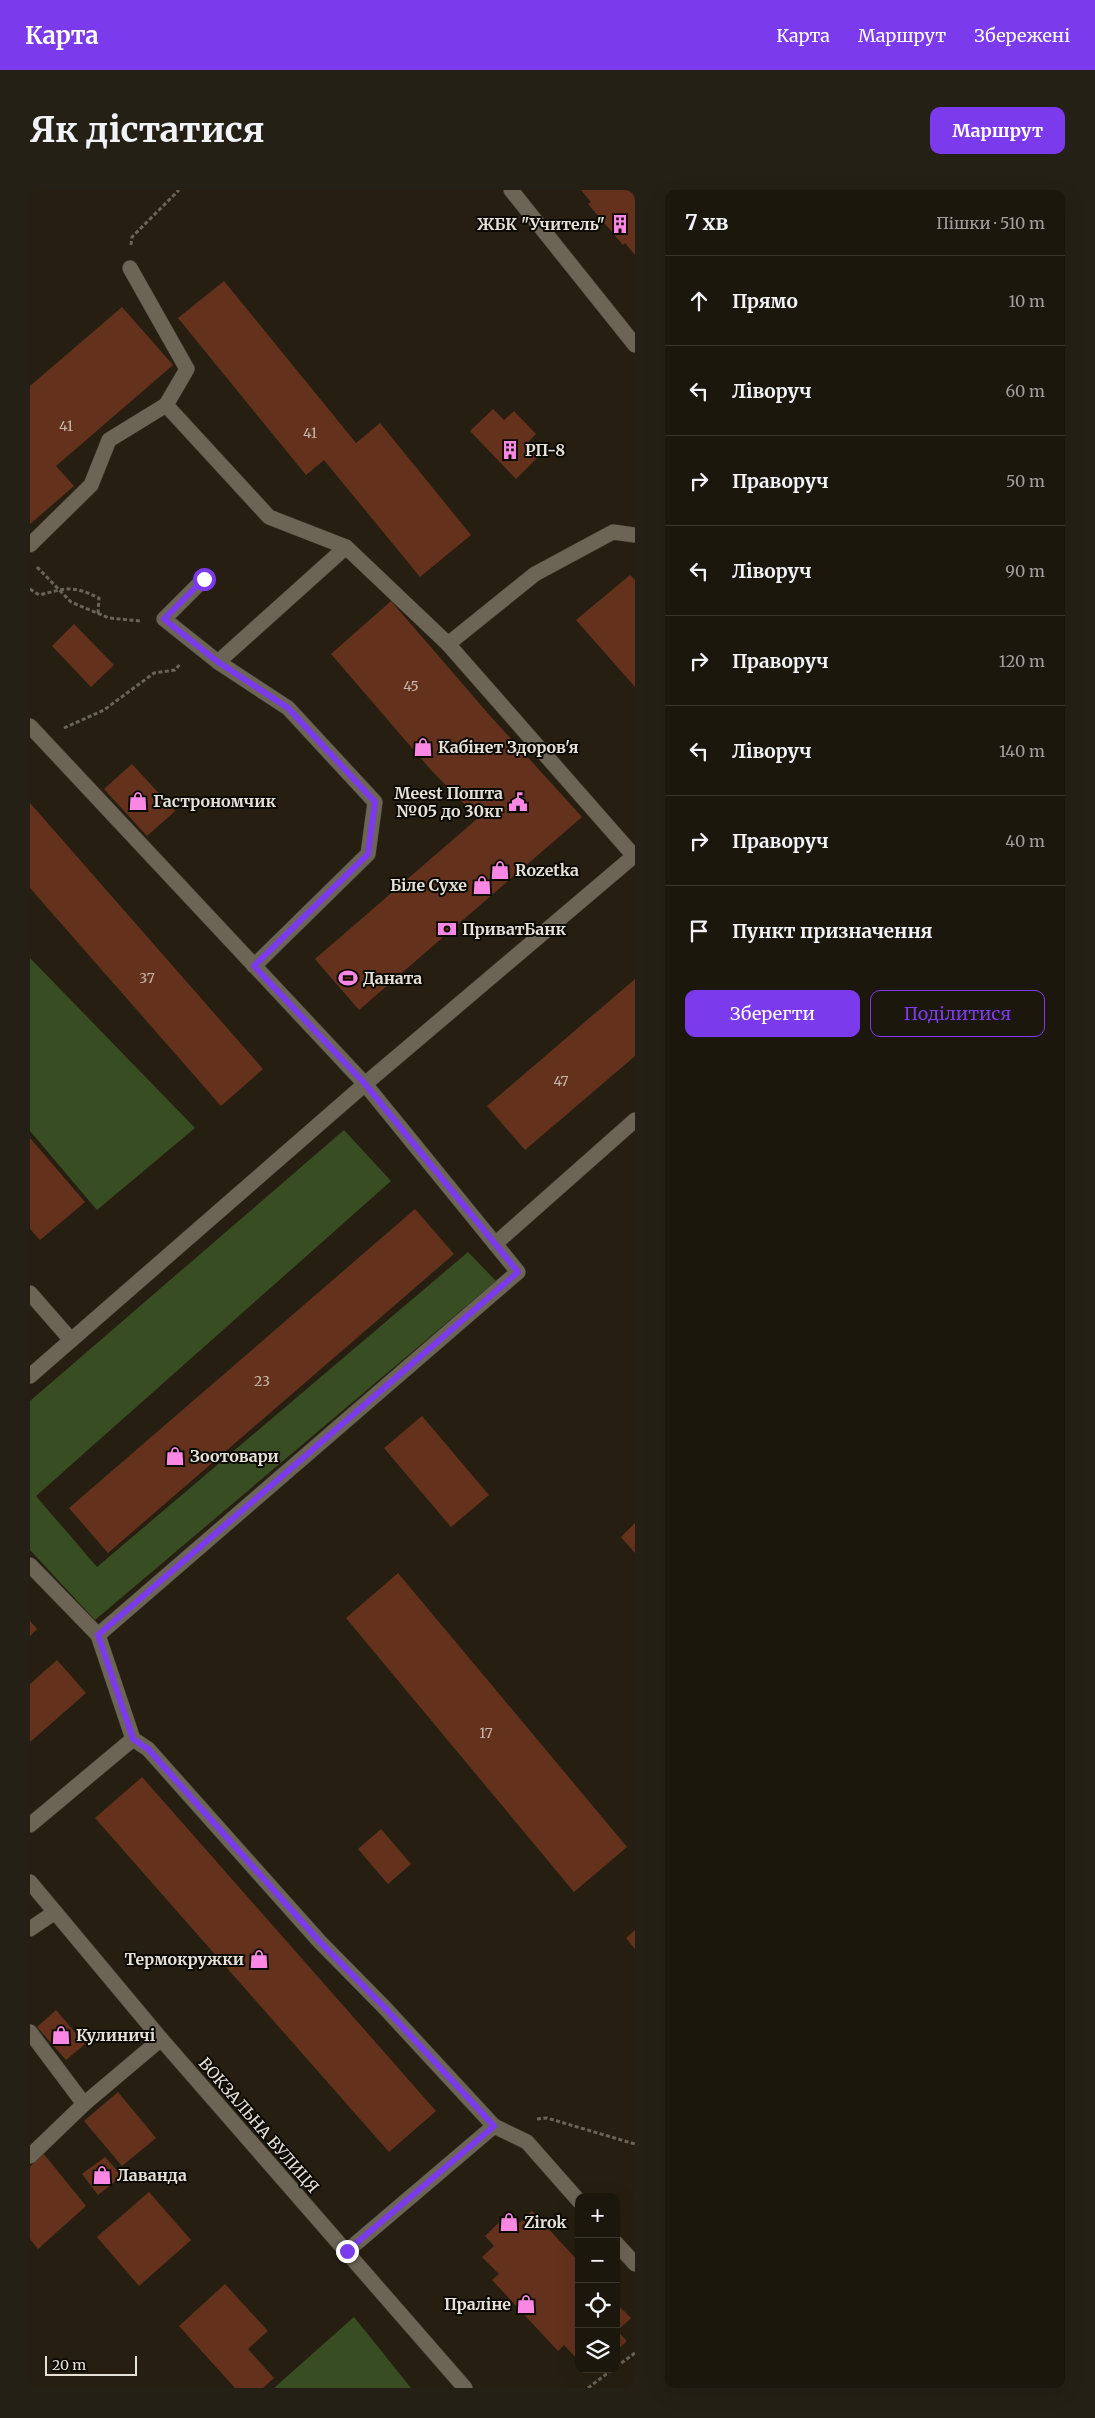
<!DOCTYPE html>
<html lang="uk">
<meta charset="utf-8">
<style>
:root{--surface:#1c170d;--page:#252016;--text:#f1f3f6;--muted:#a09f9d;--line:#3a362e;--accent:#7c3aed}
body{margin:0;font-family:Merriweather,serif;background:var(--page);color:var(--text)}
.controls{position:absolute;right:15px;bottom:15px;display:grid;overflow:hidden;border-radius:10px;box-shadow:0 5px 20px #0002}
.controls button{width:45px;height:45px;display:grid;place-items:center;padding:0;border:0;border-bottom:1px solid var(--line);background:var(--surface);color:var(--text);font:25px sans-serif}
.scale{position:absolute;left:15px;bottom:12px;width:92px;box-sizing:border-box;padding-left:5px;border:2px solid #e5e1d7;border-top:0;font-size:14px;line-height:18px;white-space:nowrap;color:#e5e1d7;-webkit-text-stroke:4px #0c0a05;paint-order:stroke}
.stop{position:absolute;width:15px;height:15px;margin:-11px;border:4px solid #7c3aed;border-radius:50%;background:#fff}
.stop.end{background:#7c3aed;border-color:#fff;box-shadow:0 1px 5px #0008}
.list{margin:0;padding:0;list-style:none}
h2{display:flex;justify-content:space-between;align-items:center;height:65px;margin:0;padding:0 20px;font-size:21px}
h2 small{font-size:16px;font-weight:400;color:var(--muted)}
.list li{display:grid;grid-template-columns:32px 1fr auto;gap:15px;align-items:center;box-sizing:border-box;height:90px;padding:0 20px;border-top:1px solid var(--line)}
.list b{display:block;font-size:19px;white-space:nowrap}
.list em{font-size:16px;font-style:normal;color:var(--muted)}
.actions{display:flex;gap:10px;padding:15px 20px}
.actions a{flex:1;padding:11px 0;border:1px solid var(--accent);border-radius:10px;text-align:center;font-size:18px;color:var(--accent)}
.actions .main{background:var(--accent);color:#fff}
.icon{flex:none;width:28px;height:28px;fill:none;stroke:currentColor;stroke-width:2;stroke-linecap:round;stroke-linejoin:round}
.map{position:relative;flex:none;width:605px;height:2198px;overflow:hidden;border-radius:10px}
header{display:flex;align-items:center;gap:30px;box-sizing:border-box;height:70px;padding:0 25px;background:var(--accent);color:#fff}
header strong{font-size:24px}
nav{display:flex;gap:28px;margin-inline-start:auto;font-size:18px}
.intro{display:flex;align-items:center;justify-content:space-between;box-sizing:border-box;height:120px;padding:0 30px}
h1{margin:0;font-size:35px}
.button{padding:12px 22px;border-radius:10px;background:var(--accent);color:#fff;font-size:18px;font-weight:700}
main{display:flex;gap:30px;padding:0 30px}
aside{flex:1;background:var(--surface);border-radius:10px;box-shadow:0 5px 20px #0002}
.map>svg:first-child{display:block}
</style>
<header>
<strong>Карта</strong>
<nav><a>Карта</a><a>Маршрут</a><a>Збережені</a></nav>
</header>
<div class="intro"><h1>Як дістатися</h1><a class="button">Маршрут</a></div>
<main>
<div class="map">
<svg width="605" height="2198" viewBox="0 0 605 2198">
<rect width="100%" height="100%" fill="#261f11"/>
<!-- green -->
<g fill="#394d22">
<polygon points="0,768 165,938 67,1020 0,941"/>
<polygon points="314,940 361,991 6,1306 67,1377 438,1062 466,1091 65,1430 0,1360 0,1211"/>
<polygon points="324,2127 381,2198 244,2198"/>
</g>
<!-- building -->
<g fill="#64321c">
<polygon points="551,0 605,0 605,65 595,53 593,55 558,14 561,12"/>
<polygon points="194,91 326,253 350,233 441,345 390,387 294,270 276,285 148,128"/>
<polygon points="92,117 143,175 26,276 44,296 0,334 0,196"/>
<polygon points="463,219 474,230 484,221 506,244 497,253 509,266 486,289 440,241"/>
<polygon points="600,385 605,390 605,497 546,430"/>
<polygon points="361,411 462,528 552,627 329,820 285,769 448,628 401,580 301,464"/>
<polygon points="44,434 84,475 61,497 22,456"/>
<polygon points="102,574 145,621 117,646 74,599"/>
<polygon points="0,613 233,879 191,916 0,698"/>
<polygon points="605,789 605,866 495,960 457,916"/>
<polygon points="0,948 55,1012 10,1050 0,1039"/>
<polygon points="385,1019 424,1064 78,1363 39,1318"/>
<polygon points="392,1226 459,1305 421,1337 354,1258"/>
<polygon points="605,1333 605,1363 591,1347"/>
<polygon points="368,1383 597,1657 544,1702 316,1428"/>
<polygon points="0,1431 7,1439 0,1446"/>
<polygon points="27,1470 56,1503 0,1552 0,1494"/>
<polygon points="112,1587 406,1921 359,1962 65,1628"/>
<polygon points="351,1639 381,1674 358,1694 328,1659"/>
<polygon points="605,1740 605,1759 596,1748"/>
<polygon points="26,1820 55,1854 36,1870 7,1837"/>
<polygon points="88,1902 126,1948 92,1976 54,1931"/>
<polygon points="13,1963 56,2016 8,2059 0,2049 0,1977"/>
<polygon points="75,1967 92,1986 68,2005 52,1984"/>
<polygon points="119,2002 161,2050 109,2096 67,2047"/>
<polygon points="502,2021 549,2072 549,2171 534,2155 528,2161 462,2090 469,2084 452,2067 464,2056 455,2046 480,2022 489,2033"/>
<polygon points="195,2094 238,2141 218,2159 244,2188 233,2198 205,2198 149,2136"/>
<polygon points="586,2113 601,2128 587,2141 597,2151 586,2161"/>
</g>
<g fill="none" stroke-linecap="round" stroke-linejoin="round">
<!-- minor casing -->
<g stroke="#3e3930" stroke-width="16">
<g id="minor">
<polyline points="481,0 605,155"/>
<polyline points="100,78 157,179 136,215"/>
<polyline points="0,355 61,295 79,250 136,215 239,327 316,357 418,454 604,666"/>
<polyline points="174,389 134,429 188,472"/>
<polyline points="418,454 505,384 583,342 605,345"/>
<polyline points="0,536 335,894 488,1082 68,1445 0,1375"/>
<polyline points="224,776 338,664 345,612 258,518 188,472 316,357"/>
<polyline points="465,1054 605,930"/>
<polyline points="0,1103 41,1150"/>
<polyline points="0,1186 335,894 605,665"/>
<polyline points="68,1445 103,1549 118,1559 290,1752 354,1817 464,1936"/>
<polyline points="0,1635 103,1549"/>
<polyline points="0,1692 131,1849 435,2198"/>
<polyline points="0,1739 25,1722"/>
<polyline points="0,1842 54,1914"/>
<polyline points="0,1966 54,1914 131,1849"/>
<polyline points="586,2053 605,2074"/>
<polyline points="317,2061 464,1936 497,1952 549,2011"/>
</g>
</g>
<!-- path -->
<g stroke="#6a6458" stroke-width="3" stroke-dasharray="4 2.5" stroke-linecap="butt">
<polyline points="101,55 102,47 149,0"/>
<polyline points="7,377 41,412 79,428 111,431"/>
<path d="M0,399l9,6c28,-7 33,-10 60,3l-1,16"/>
<polyline points="34,538 74,520 124,483 145,480 151,473"/>
<polyline points="507,1929 517,1928 605,1954"/>
<polyline points="586,2177 605,2163"/>
<polyline points="558,2198 583,2179"/>
</g>
<!-- minor -->
<use href="#minor" stroke="#6c6555" stroke-width="15"/>
</g>
<g fill="none" stroke-linecap="round" stroke-linejoin="round">
<!-- route -->
<polyline stroke="#7c3aed" stroke-width="6" points="174,389 134,429 188,472 258,518 345,612 338,664 224,776 335,894 488,1082 68,1445 103,1549 118,1559 290,1752 354,1817 464,1936 317,2061"/>
</g>
<!-- icons -->
<defs>
<g id="building-bare" transform="scale(1.5)"><path d="M-4-6H4V6H1V3H-1V6H-4ZM-2.5-4.3h1.7v1.8h-1.7ZM.8-4.3h1.7v1.8H.8ZM-2.5-1h1.7V.8h-1.7ZM.8-1h1.7V.8H.8Z" fill="#fb87e5" stroke="#0c0a05" stroke-width="2.5" paint-order="stroke"/></g>
<g id="shop-bare" transform="scale(1.5)"><path d="M-5-2.5h2.3a2.7 3.5 0 0 1 5.4 0H5L5.5 6h-11ZM-1.5-2.5h3a1.5 2.3 0 0 0-3 0Z" fill="#fb87e5" stroke="#0c0a05" stroke-width="2.5" paint-order="stroke"/></g>
<g id="civic-bare" transform="scale(1.5)"><path d="M-.6-6.5H3V-4.5H.6V-3L4-1V1h2V6H-6V1h2V-1L-.6-3ZM-1.2 2.5V6h2.4V2.5Z" fill="#fb87e5" stroke="#0c0a05" stroke-width="2.5" paint-order="stroke"/></g>
<g id="bank-bare" transform="scale(1.5)"><path d="M-6-4H6V4H-6ZM0-2.3a2.3 2.3 0 1 0 0 4.6a2.3 2.3 0 1 0 0-4.6Z" fill="#fb87e5" stroke="#0c0a05" stroke-width="2.5" paint-order="stroke"/></g>
<g id="stadium-bare" transform="scale(1.5)"><path d="M0-5a6.5 5 0 1 0 0 10a6.5 5 0 1 0 0-10ZM-3.5-1.8h7v3.6h-7Z" fill="#fb87e5" stroke="#0c0a05" stroke-width="2.5" paint-order="stroke"/></g>
</defs>
<g fill-rule="evenodd">
<use href="#building-bare" x="590" y="34"/>
<use href="#building-bare" x="480" y="260"/>
<use href="#shop-bare" x="393" y="557"/>
<use href="#shop-bare" x="108" y="611"/>
<use href="#civic-bare" x="488" y="612"/>
<use href="#shop-bare" x="470" y="680"/>
<use href="#shop-bare" x="452" y="695"/>
<use href="#bank-bare" x="417" y="739"/>
<use href="#stadium-bare" x="318" y="788"/>
<use href="#shop-bare" x="145" y="1266"/>
<use href="#shop-bare" x="229" y="1769"/>
<use href="#shop-bare" x="31" y="1845"/>
<use href="#shop-bare" x="72" y="1985"/>
<use href="#shop-bare" x="479" y="2032"/>
<use href="#shop-bare" x="496" y="2114"/>
</g>
<g text-anchor="middle" dominant-baseline="central" stroke-width="4" stroke-linejoin="round" paint-order="stroke">
<!-- number labels -->
<g font-size="14" fill="#c5b5a8">
<text x="36" y="236">41</text>
<text x="280" y="243">41</text>
<text x="381" y="496">45</text>
<text x="117" y="788">37</text>
<text x="531" y="891">47</text>
<text x="232" y="1191">23</text>
<text x="456" y="1543">17</text>
</g>
<!-- poi labels -->
<g font-size="16" font-weight="bold" fill="#e5e1d7" stroke="#0c0a05" text-anchor="start">
<text x="575" y="34" text-anchor="end">ЖБК "Учитель"</text>
<text x="495" y="260">РП-8</text>
<text x="408" y="557">Кабінет Здоров'я</text>
<text x="473" y="603" text-anchor="end">Meest Пошта<tspan x="473" dy="18">№05 до 30кг</tspan></text>
<text x="123" y="611">Гастрономчик</text>
<text x="485" y="680">Rozetka</text>
<text x="437" y="695" text-anchor="end">Біле Сухе</text>
<text x="432" y="739">ПриватБанк</text>
<text x="333" y="788">Даната</text>
<text x="160" y="1266">Зоотовари</text>
<text x="214" y="1769" text-anchor="end">Термокружки</text>
<text x="46" y="1845">Кулиничі</text>
<text x="87" y="1985">Лаванда</text>
<text x="494" y="2032">Zirok</text>
<text x="481" y="2114" text-anchor="end">Праліне</text>
</g>
<!-- street labels -->
<g font-size="16" fill="#e5e1d7" stroke="#0c0a05">
<text transform="translate(229 1935) rotate(49)">ВОКЗАЛЬНА ВУЛИЦЯ</text>
</g>
</g>
</svg>
<div class="controls">
<button>+</button>
<button>−</button>
<button><svg class="icon" aria-label="locate" viewBox="0 0 24 24"><circle cx="12" cy="12" r="6"/><path d="M12 2v4M12 18v4M2 12h4M18 12h4"/></svg></button>
<button><svg class="icon" aria-label="layers" viewBox="0 0 24 24"><path d="M12 4l9 5-9 5-9-5zM3 14l9 5 9-5"/></svg></button>
</div>
<div class="scale">20 m</div>
<div class="stop" style="left:174px;top:389px"></div>
<div class="stop end" style="left:317px;top:2061px"></div>
</div>
<aside>
<h2>7 хв<small>Пішки · 510 m</small></h2>
<ul class="list">
<li><svg class="icon" aria-label="ahead" viewBox="0 0 24 24"><path d="M12 20V5M6 11l6-6 6 6"/></svg><div><b>Прямо</b></div><em>10 m</em></li>
<li><svg class="icon" aria-label="left" viewBox="0 0 24 24"><path d="M17 20v-9H6M10 6l-5 5 5 5"/></svg><div><b>Ліворуч</b></div><em>60 m</em></li>
<li><svg class="icon" aria-label="right" viewBox="0 0 24 24"><path d="M7 20v-9h11M14 6l5 5-5 5"/></svg><div><b>Праворуч</b></div><em>50 m</em></li>
<li><svg class="icon" aria-label="left" viewBox="0 0 24 24"><path d="M17 20v-9H6M10 6l-5 5 5 5"/></svg><div><b>Ліворуч</b></div><em>90 m</em></li>
<li><svg class="icon" aria-label="right" viewBox="0 0 24 24"><path d="M7 20v-9h11M14 6l5 5-5 5"/></svg><div><b>Праворуч</b></div><em>120 m</em></li>
<li><svg class="icon" aria-label="left" viewBox="0 0 24 24"><path d="M17 20v-9H6M10 6l-5 5 5 5"/></svg><div><b>Ліворуч</b></div><em>140 m</em></li>
<li><svg class="icon" aria-label="right" viewBox="0 0 24 24"><path d="M7 20v-9h11M14 6l5 5-5 5"/></svg><div><b>Праворуч</b></div><em>40 m</em></li>
<li><svg class="icon" aria-label="arrive" viewBox="0 0 24 24"><path d="M6 21V4h12l-3 4 3 4H6"/></svg><div><b>Пункт призначення</b></div></li>
</ul>
<div class="actions"><a class="main">Зберегти</a><a>Поділитися</a></div>
</aside>
</main>
